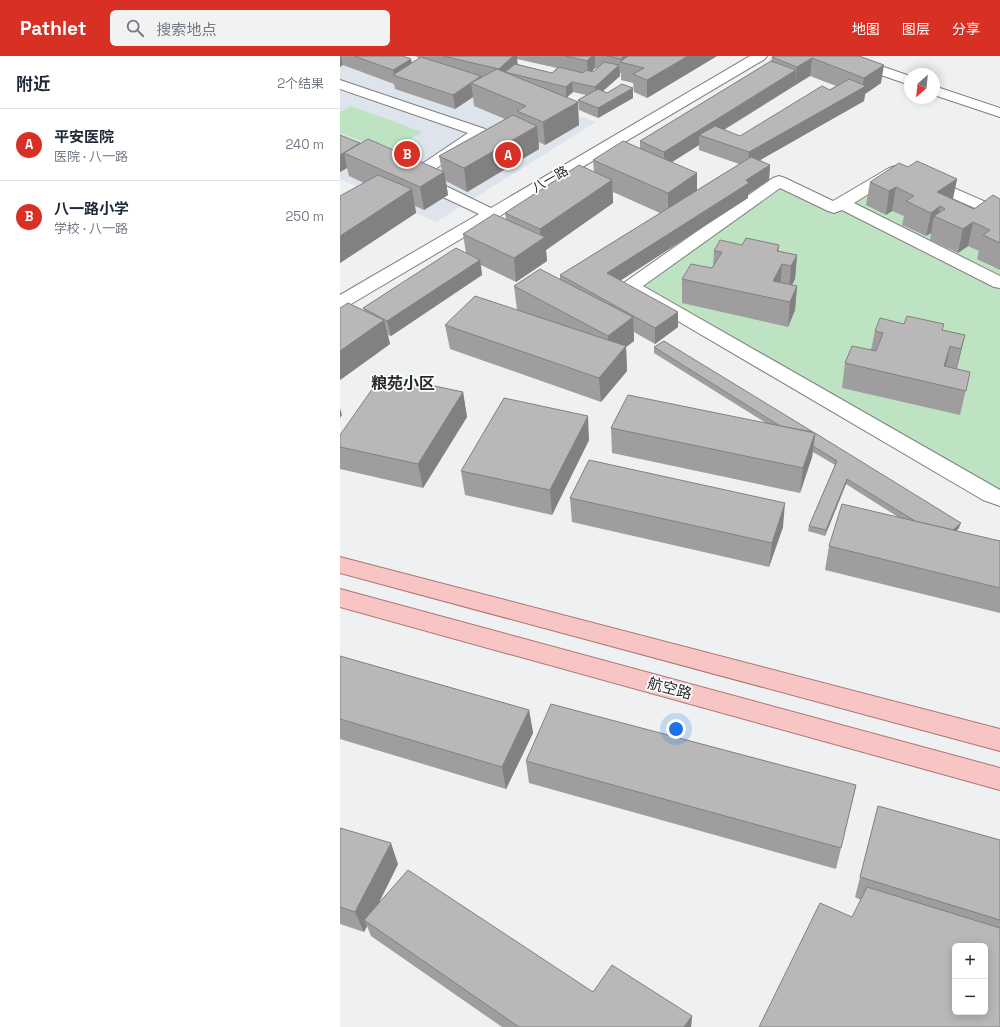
<!DOCTYPE html>
<html lang="zh">
<meta charset="utf-8">
<style>
:root{--surface:#fff;--page:#f2f2f3;--text:#1f2937;--muted:#747a83;--line:#e0e1e3;--accent:#d93025}
body{margin:0;font-family:"Space Grotesk","Noto Sans SC",sans-serif;background:var(--page);color:var(--text)}
.controls{position:absolute;right:12px;bottom:12px;display:grid;overflow:hidden;border-radius:6px;box-shadow:0 2px 10px #0003}
.controls button{width:36px;height:36px;display:grid;place-items:center;padding:0;border:0;border-bottom:1px solid var(--line);background:var(--surface);color:var(--text);font:20px sans-serif}
.compass{position:absolute;left:564px;top:12px;width:36px;height:36px;border-radius:50%;background:var(--surface);box-shadow:0 2px 10px #0003;rotate:207deg}
.you{position:absolute;left:336px;top:673px;width:14px;height:14px;margin:-10px;border:3px solid #fff;border-radius:50%;background:#1a73e8;box-shadow:0 0 0 6px #1a73e833}
.badge{display:grid;place-items:center;width:26px;height:26px;border-radius:50%;background:var(--accent);color:#fff;font-size:13px;font-weight:700}
.pin{position:absolute;translate:-50% -50%;border:2px solid #fff;box-shadow:0 1px 4px #0006}
.list{margin:0;padding:0;list-style:none}
h2{display:flex;justify-content:space-between;align-items:center;height:52px;margin:0;padding:0 16px;font-size:17px}
h2 small{font-size:13px;font-weight:400;color:var(--muted)}
.list li{display:grid;grid-template-columns:26px 1fr auto;gap:12px;align-items:center;box-sizing:border-box;height:72px;padding:0 16px;border-top:1px solid var(--line)}
.list b{display:block;font-size:15px;white-space:nowrap}
.list p{margin:0;font-size:13px;white-space:nowrap;color:var(--muted)}
.list em{font-size:13px;font-style:normal;color:var(--muted)}
.icon{flex:none;width:22px;height:22px;fill:none;stroke:currentColor;stroke-width:2;stroke-linecap:round;stroke-linejoin:round}
.map{position:relative;flex:none;width:660px;height:971px;overflow:hidden}
header{display:flex;align-items:center;gap:24px;box-sizing:border-box;height:56px;padding:0 20px;background:var(--accent);color:#fff}
header strong{font-size:19px}
nav{display:flex;gap:22px;margin-inline-start:auto;font-size:14px}
.search{width:280px;height:36px;background:var(--page);display:flex;align-items:center;gap:10px;box-sizing:border-box;padding:0 14px;border-radius:6px;color:var(--muted);font-size:15px}
main{display:flex}
aside{flex:1;background:var(--surface)}
.map>svg:first-child{display:block}
</style>
<header>
<strong>Pathlet</strong>
<div class="search"><svg class="icon" aria-label="search" viewBox="0 0 24 24"><circle cx="10" cy="10" r="6"/><path d="M15 15l6 6"/></svg>搜索地点</div>
<nav><a>地图</a><a>图层</a><a>分享</a></nav>
</header>
<main>
<aside>
<h2>附近<small>2个结果</small></h2>
<ul class="list">
<li><span class="badge">A</span><div><b>平安医院</b><p>医院 · 八一路</p></div><em>240 m</em></li>
<li><span class="badge">B</span><div><b>八一路小学</b><p>学校 · 八一路</p></div><em>250 m</em></li>
</ul>
</aside>
<div class="map">
<svg width="660" height="971" viewBox="0 0 660 971">
<rect width="100%" height="100%" fill="#eff0f1"/>
<!-- built -->
<polygon fill="#dde4eb" points="0,0 158,31 256,66 96,166 0,123"/>
<!-- green -->
<g fill="#bee3c2">
<polygon points="11,50 82,76 50,96 0,77 0,56"/>
<polygon points="559,113 660,158 660,442 291,230 439,125 494,152"/>
</g>
<g fill="none" stroke-linecap="round" stroke-linejoin="round">
<!-- minor casing -->
<g stroke="#7d7e7f" stroke-width="2">
<g id="minor">
<polygon points="410,0 427,0 425,3 6,251 0,252 0,239 139,158 67,124 65,121 67,118 128,77 0,33 0,24 145,73 148,76 145,79 85,120 151,152"/>
<polygon points="492,0 512,0 570,20 570,29 494,3"/>
<polygon points="594,30 660,52 660,61 594,39"/>
<polygon points="555,110 561,112 563,115 561,118 514,147 660,220 660,232 654,231 502,154 494,157 488,155 440,132 303,230 660,434 660,450 643,444 285,234 282,230 285,226 433,122 439,120 445,122 493,145 549,112"/>
<polygon points="586,120 660,152 660,163 580,128 578,125 580,122"/>
</g>
</g>
<!-- major casing -->
<g stroke="#ab7574" stroke-width="2">
<g id="major">
<polygon points="0,501 660,673 660,695 0,517"/>
<polygon points="0,533 660,712 660,734 0,551"/>
</g>
</g>
<!-- minor -->
<use href="#minor" fill="#fff" fill-rule="evenodd"/>
<!-- major -->
<use href="#major" fill="#f7c5c4" fill-rule="evenodd"/>
</g>
<!-- wall -->
<g fill="#9f9d9e" fill-rule="evenodd">
<path d="M0,0h63l8,3 1,4 6,-4v-2l-4,-1h303l-70,42 -13,-6 -1,-9 -12,-3v-7h-1v3l-17,15 4,2 26,-5v10l-35,20 -19,-8 -1,-10 8,-5 -13,-3 -6,5 12,28 -34,20 -6,-3v7l-72,43 -21,-11 2,14 -24,15 -9,-4 1,7 -76,50v-67l24,-13 -15,-7 -2,-8 -7,4v-37l20,8 82,28 -3,-15 66,-37 -31,-13 -1,-9 -18,12 -60,-20 -1,-5 -51,-19zM177,3l40,9 -5,5 -35,-9zM255,12h2l-4,4h-1z"/>
<path d="M519,0l22,27 -16,11 -1,7 -104,59 10,5 -1,15 -21,14v4l-128,83 58,31v15l-23,17 -21,-12v9l-8,6 1,24 -26,31 -151,-53 -5,-24 74,-14 -2,-1 -3,-24 46,-7v-4l100,-62 -47,-21v11l-67,47 1,11 -31,21 -35,-17 1,10 -91,61 -3,-1 2,9 -50,36v-72l24,2 -1,-2 103,-55 -3,-19 43,-15 -1,-6 89,-41 -1,-12 47,-12v-7l131,-80 1,-4zM470,20l26,10 -96,50 -16,-6zM359,89v5l40,14 -42,26 -25,-28z"/>
<polygon points="568,111 617,123 613,143 634,153 660,143 660,214 637,203 639,195 628,190 618,197 590,184 591,177 586,180 562,169 564,160 552,155 546,159 526,149 530,126"/>
<polygon points="402,189 439,189 439,195 457,199 455,223 452,229 457,230 455,254 448,271 342,247 342,223 372,212 373,210 374,195"/>
<polygon points="564,268 603,274 625,279 619,304 617,313 630,316 620,359 502,332 505,307 531,294 535,275"/>
<polygon points="314,291 475,377 619,472 616,475 660,485 660,557 485,514 489,490 558,461 506,428 485,480 468,475 469,470 495,409 473,396 472,401 460,437 272,397 271,372 426,367 314,297"/>
<polygon points="123,336 127,361 83,432 0,413 0,379"/>
<polygon points="249,384 212,459 125,439 121,415"/>
<polygon points="230,442 443,471 429,511 232,466"/>
<polygon points="0,600 189,654 193,677 166,733 0,683"/>
<polygon points="186,705 516,729 496,813 189,727"/>
<polygon points="538,750 660,784 660,971 512,861 521,844 515,841"/>
<polygon points="0,772 58,808 38,848 253,936 352,960 351,971 162,971 31,880 27,870 24,876 0,868"/>
</g>
<!-- shaded-wall -->
<g fill="#828081">
<polygon points="0,0 1,0 3,9 0,11"/>
<polygon points="173,0 177,0 178,11 165,16 160,27 159,13"/>
<polygon points="252,0 255,0 255,12 248,19 247,5"/>
<polygon points="284,0 298,0 281,6 281,3"/>
<polygon points="348,0 377,0 307,42 307,24"/>
<polygon points="472,2 470,20 455,29 457,11"/>
<polygon points="71,3 73,17 54,19 53,14"/>
<polygon points="279,9 280,20 255,42 255,31"/>
<polygon points="544,9 541,27 525,38 524,45 408,111 409,96 522,32 524,22"/>
<polygon points="456,14 455,29 370,82 359,79 359,89 324,111 324,96"/>
<polygon points="141,20 142,32 131,27 133,41 115,53 113,39"/>
<polygon points="232,26 233,36 226,42 226,31"/>
<polygon points="293,32 293,42 258,62 258,52"/>
<polygon points="238,46 239,69 205,89 203,66"/>
<polygon points="197,70 199,93 127,136 124,112"/>
<polygon points="4,97 7,112 0,116 0,99"/>
<polygon points="430,109 429,124 408,138 408,142 267,233 267,217 406,124"/>
<polygon points="104,116 108,139 84,154 80,131"/>
<polygon points="357,117 357,141 328,161 328,137"/>
<polygon points="617,123 612,146 600,150 598,162 594,160 591,177 586,180 591,157 597,136"/>
<polygon points="272,124 273,147 206,194 207,205 176,226 174,202 201,183 200,173"/>
<polygon points="556,131 552,155 546,159 549,135"/>
<polygon points="72,133 76,157 0,207 0,180"/>
<polygon points="633,166 628,190 618,197 623,173"/>
<polygon points="457,199 455,223 449,234 451,210"/>
<polygon points="140,204 142,219 51,280 47,265"/>
<polygon points="442,208 440,232 433,225"/>
<polygon points="457,230 455,254 448,271 450,246"/>
<polygon points="338,256 338,271 315,288 315,272"/>
<polygon points="293,261 294,285 286,291 287,315 261,346 259,322 269,304 268,280"/>
<polygon points="44,264 50,288 0,324 0,295"/>
<polygon points="625,279 619,304 615,317 621,293"/>
<polygon points="610,290 605,315 604,310"/>
<polygon points="123,336 127,361 83,432 78,408"/>
<polygon points="0,352 2,359 0,362"/>
<polygon points="248,360 249,384 212,459 210,434"/>
<polygon points="475,377 472,401 460,437 463,412"/>
<polygon points="507,423 506,428 485,480 486,474"/>
<polygon points="445,447 443,471 429,511 432,487"/>
<polygon points="621,467 619,472 602,489 603,483"/>
<polygon points="189,654 193,677 166,733 162,711"/>
<polygon points="51,787 58,808 29,867 24,864 27,870 24,876 15,856"/>
<polygon points="352,960 351,971 344,971"/>
</g>
<!-- building -->
<g fill="#b9b7b8" stroke="#828081" fill-rule="evenodd">
<polygon points="14,0 63,0 71,3 53,14"/>
<polygon points="103,0 173,0 159,13"/>
<polygon points="225,0 252,0 247,5"/>
<polygon points="267,0 284,0 281,3"/>
<polygon points="288,0 348,0 307,24 293,18 304,12 280,6"/>
<polygon points="434,0 519,0 544,9 524,22 472,2 457,11 432,1"/>
<polygon points="81,1 141,20 113,39 53,19"/>
<polygon points="431,5 456,14 324,96 300,85"/>
<polygon points="264,6 279,9 255,31 232,26 226,31 165,16 175,8 212,17 219,11 243,17 246,14 253,16"/>
<polygon points="157,13 238,46 203,66 177,55 186,50 131,27"/>
<polygon points="509,23 526,30 409,96 359,79 375,70 400,80 482,30 490,34"/>
<polygon points="282,28 293,32 258,52 238,44 258,33 267,37"/>
<polygon points="173,59 197,70 124,112 99,100"/>
<polygon points="0,79 20,87 0,99"/>
<polygon points="28,83 104,116 80,131 4,97"/>
<polygon points="283,85 357,117 328,137 253,104"/>
<polygon points="411,101 430,109 406,124 409,127 267,217 338,256 315,272 220,219"/>
<polygon points="577,105 617,123 597,136 634,153 653,139 660,143 660,187 643,179 650,174 633,166 623,173 594,160 605,153 600,150 591,157 566,145 574,140 556,131 549,135 530,126 559,107 568,111"/>
<polygon points="239,109 272,124 200,173 165,157"/>
<polygon points="38,119 72,133 0,180 0,140"/>
<polygon points="154,158 205,181 174,202 123,178"/>
<polygon points="406,182 439,189 437,195 457,199 451,210 442,208 433,225 457,230 450,246 342,223 351,208 372,212 382,196 374,195 380,184 402,189"/>
<polygon points="116,192 140,204 47,265 23,252"/>
<polygon points="200,213 293,261 268,280 174,230"/>
<polygon points="135,240 286,290 259,322 105,269"/>
<polygon points="8,247 44,264 0,295 0,252"/>
<polygon points="567,260 604,268 602,274 625,279 621,293 610,290 604,310 630,316 626,335 505,307 512,290 536,295 543,277 535,275 540,262 564,268"/>
<polygon points="324,285 473,376 440,370 314,291"/>
<polygon points="42,319 123,336 78,408 0,391 0,379"/>
<polygon points="288,339 475,377 463,412 271,372"/>
<polygon points="164,342 248,360 210,434 121,415"/>
<polygon points="475,377 621,467 613,474 575,465 507,423 486,474 469,470 497,405 473,390"/>
<polygon points="249,404 445,447 432,487 230,442"/>
<polygon points="502,448 660,485 660,532 489,490"/>
<polygon points="0,600 189,654 162,711 0,663"/>
<polygon points="211,648 516,729 501,792 186,705"/>
<polygon points="538,750 660,784 660,864 520,821"/>
<polygon points="0,772 51,787 15,856 0,851"/>
<polygon points="68,814 253,936 272,909 352,960 344,971 179,971 24,864"/>
<path d="M527,831l133,41v99h-241l61,-124 32,14zM615,890h30v66h-30z"/>
</g>
<g text-anchor="middle" dominant-baseline="central" stroke-width="3.5" stroke-linejoin="round" paint-order="stroke">
<!-- far-street labels -->
<g font-size="13" fill="#282829" stroke="#fcfeff">
<text transform="translate(210 123) rotate(-30)">八一路</text>
</g>
<!-- street labels -->
<g font-size="15" fill="#282829" stroke="#fcfeff">
<text transform="translate(330 632) rotate(15)">航空路</text>
</g>
<!-- neighbourhood labels -->
<g font-size="16" font-weight="bold" fill="#2a2b2c" stroke="#fcfeff">
<text x="63" y="327">粮苑小区</text>
</g>
</g>
</svg>
<div class="controls">
<button>+</button>
<button>−</button>
</div>
<svg class="compass" viewBox="-18 -18 36 36"><path d="M0-13l5 13h-10z" fill="#e53935"/><path d="M0 13l5-13h-10z" fill="#747a83"/></svg>
<div class="you"></div>
<div class="pin badge" style="left:168px;top:99px">A</div>
<div class="pin badge" style="left:67px;top:98px">B</div>
</div>
</main>
